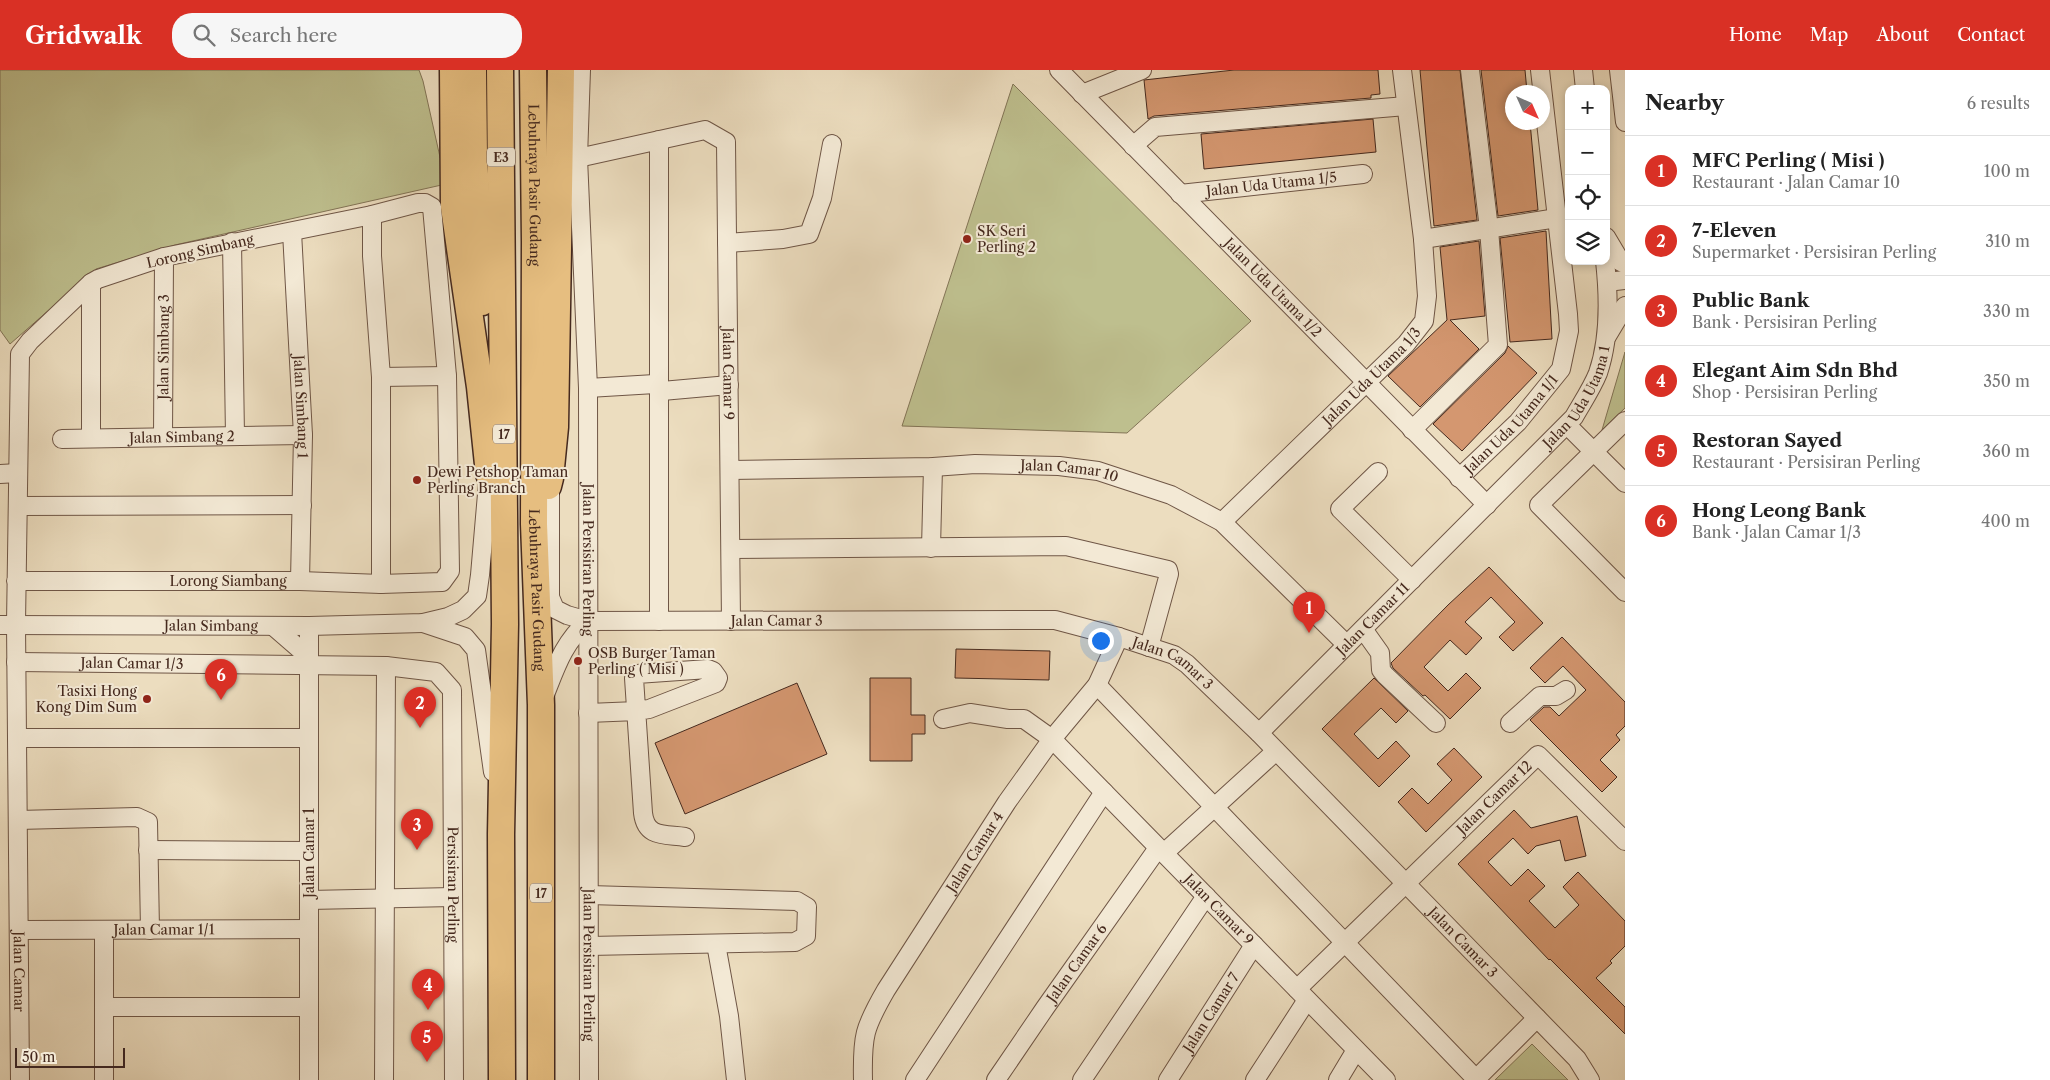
<!DOCTYPE html>
<meta charset="utf-8">
<style>
:root{--surface:#fff;--page:#f6f6f6;--text:#222;--muted:#767676;--line:#e0e0e0;--accent:#d93025}
body{margin:0;font-family:"Libre Caslon Text",serif;background:var(--page);color:var(--text)}
.controls{position:absolute;right:15px;top:15px;display:grid;overflow:hidden;border-radius:10px;box-shadow:0 2px 8px #0003}
.controls button{width:45px;height:45px;display:grid;place-items:center;padding:0;border:0;border-bottom:1px solid var(--line);background:var(--surface);color:var(--text);font:25px sans-serif}
.compass{position:absolute;left:1505px;top:15px;width:45px;height:45px;border-radius:50%;background:var(--surface);box-shadow:0 2px 8px #0003;rotate:135deg}
.scale{position:absolute;left:15px;bottom:12px;width:110px;box-sizing:border-box;padding-left:5px;border:2px solid #45291e;border-top:0;font-size:14px;line-height:18px;white-space:nowrap;color:#45291e;-webkit-text-stroke:4px #f3e9d5;paint-order:stroke}
.you{position:absolute;left:1100px;top:570px;width:18px;height:18px;margin:-12px;border:4px solid #fff;border-radius:50%;background:#1a73e8;box-shadow:0 0 0 8px #1a73e833}
.badge{display:grid;place-items:center;width:32px;height:32px;border-radius:50%;background:var(--accent);color:#fff;font-size:16px;font-weight:700}
.pin{position:absolute;translate:-50% -41px;filter:drop-shadow(0 1px 2px #0008)}
.pin::after{content:'';position:absolute;top:26px;width:18px;height:15px;background:inherit;clip-path:polygon(0 0,100% 0,50% 100%)}
.list{margin:0;padding:0;list-style:none}
h2{display:flex;justify-content:space-between;align-items:center;height:65px;margin:0;padding:0 20px;font-size:21px}
h2 small{font-size:16px;font-weight:400;color:var(--muted)}
.list li{display:grid;grid-template-columns:32px 1fr auto;gap:15px;align-items:center;box-sizing:border-box;height:70px;padding:0 20px;border-top:1px solid var(--line)}
.list b{display:block;font-size:19px;white-space:nowrap}
.list p{margin:0;font-size:16px;white-space:nowrap;color:var(--muted)}
.list em{font-size:16px;font-style:normal;color:var(--muted)}
.icon{flex:none;width:28px;height:28px;fill:none;stroke:currentColor;stroke-width:2;stroke-linecap:round;stroke-linejoin:round}
.map{position:relative;flex:none;width:1625px;height:1010px;overflow:hidden}
header{display:flex;align-items:center;gap:30px;box-sizing:border-box;height:70px;padding:0 25px;background:var(--accent);color:#fff}
header strong{font-size:24px}
nav{display:flex;gap:28px;margin-inline-start:auto;font-size:18px}
.search{width:350px;height:45px;background:var(--page);display:flex;align-items:center;gap:12px;box-sizing:border-box;padding:0 18px;border-radius:20px;color:var(--muted);font-size:19px}
main{display:flex}
aside{flex:1;background:var(--surface)}
.map>svg:first-child{display:block}
</style>
<header>
<strong>Gridwalk</strong>
<div class="search"><svg class="icon" aria-label="search" viewBox="0 0 24 24"><circle cx="10" cy="10" r="6"/><path d="M15 15l6 6"/></svg>Search here</div>
<nav><a>Home</a><a>Map</a><a>About</a><a>Contact</a></nav>
</header>
<main>
<div class="map">
<svg width="1625" height="1010" viewBox="0 0 1625 1010">
<rect width="100%" height="100%" fill="#ecddbf"/>
<filter id="stains"><feTurbulence type="fractalNoise" baseFrequency=".004" numOctaves="4"/><feColorMatrix values="0 0 0 0 .2 0 0 0 0 .09 0 0 0 0 .02 0 0 0 .5 -.17"/></filter>
<radialGradient id="worn" r=".72"><stop offset=".6" stop-color="#630" stop-opacity="0"/><stop offset="1" stop-color="#630" stop-opacity=".3"/></radialGradient>
<!-- green -->
<g fill="#bebf8e" stroke="#827456">
<polygon points="0,0 419,0 423,11 446,114 175,175 96,199 10,274 0,260"/>
<polygon points="1013,14 1251,251 1127,363 902,356"/>
<polygon points="1625,282 1625,338 1602,360"/>
<polygon points="1532,974 1568,1010 1495,1010"/>
</g>
<!-- building -->
<g fill="#d49770" stroke="#45291e">
<polygon points="1234,0 1378,0 1380,24 1371,25 1371,28 1154,46 1148,49 1144,10"/>
<polygon points="1420,0 1460,0 1477,150 1434,156"/>
<polygon points="1481,0 1525,0 1527,22 1512,22 1512,52 1530,52 1538,140 1498,146"/>
<polygon points="1373,49 1376,82 1204,99 1201,64"/>
<polygon points="1546,161 1552,269 1510,272 1500,168"/>
<polygon points="1479,171 1485,246 1450,250 1479,279 1420,337 1388,306 1447,250 1440,177"/>
<polygon points="1508,276 1537,303 1462,381 1433,354 1505,283"/>
<polygon points="1489,497 1543,553 1513,581 1499,567 1515,552 1491,527 1465,552 1482,568 1466,585 1450,570 1424,597 1448,621 1466,603 1481,618 1450,649 1425,625 1423,626 1393,598 1391,593 1448,535"/>
<polygon points="1562,567 1625,632 1625,656 1616,665 1620,670 1600,690 1617,707 1602,722 1530,650 1544,637 1550,637 1559,646 1586,620 1563,596 1545,613 1530,598"/>
<polygon points="956,579 1050,581 1049,610 955,608"/>
<polygon points="870,608 911,608 911,645 925,645 925,664 912,664 912,691 870,691"/>
<polygon points="1374,608 1408,641 1396,653 1381,638 1354,664 1378,689 1396,671 1410,686 1379,717 1322,659"/>
<polygon points="797,613 827,684 685,744 655,673"/>
<polygon points="1454,678 1482,707 1426,762 1398,732 1412,718 1428,734 1452,710 1437,694"/>
<polygon points="1514,740 1531,758 1577,746 1586,786 1565,791 1560,770 1536,776 1528,784 1513,768 1488,792 1511,816 1528,799 1545,816 1529,831 1555,858 1579,835 1563,817 1578,802 1625,851 1625,876 1610,891 1612,893 1596,908 1625,937 1625,964 1550,889 1549,890 1458,794"/>
</g>
<g fill="none" stroke-linecap="round" stroke-linejoin="round">
<!-- minor casing -->
<g stroke="#6f5646" stroke-width="20">
<g id="minor">
<path id="s1" d="M581,0l-3,88 10,230 1,692"/>
<path id="s2" d="M1059,0l428,435"/>
<polyline points="1583,0 1585,19"/>
<polyline points="1619,0 1625,52"/>
<polyline points="1082,24 1142,0"/>
<polyline points="659,70 659,551"/>
<polyline points="1133,76 1155,57 1406,36"/>
<path id="s3" d="M578,88l127,-28 21,12 5,479"/>
<path id="s4" d="M1180,124l183,-20"/>
<polyline points="372,145 372,186 381,307 381,514"/>
<path id="s5" d="M292,162l11,203 -3,146"/>
<polyline points="1606,167 1621,192 1625,194"/>
<polyline points="1423,169 1557,148"/>
<polyline points="232,172 235,366"/>
<polyline points="727,173 783,169 809,164 822,128 832,74"/>
<polyline points="1607,212 1625,210"/>
<polyline points="1607,266 1625,236"/>
<polyline points="381,307 447,306"/>
<polyline points="588,318 655,314 662,321 729,315"/>
<polyline points="1625,351 1539,435 1625,522"/>
<polyline points="1567,355 1625,413"/>
<polyline points="1412,360 1498,275 1489,159 1470,0"/>
<path id="s6" d="M163,367l1,-180"/>
<polyline points="91,368 91,213"/>
<path id="s7" d="M62,369l241,-4"/>
<path id="s8" d="M730,400l203,-3 42,-3 84,2 39,5 73,24 51,27 125,123"/>
<polyline points="1378,402 1340,439 1412,510"/>
<polyline points="0,404 18,403"/>
<path id="s9" d="M550,408v119l5,12 12,6 21,6 467,-1 64,17 55,18 13,9 72,69 318,326 13,21"/>
<path id="s10" d="M1459,408l59,-56 43,-53 8,-38 -1,-17 -28,-244"/>
<polyline points="18,436 302,435"/>
<path id="s11" d="M1222,452l184,-178 18,-23 3,-25 -4,-57 -21,-169"/>
<polyline points="931,478 933,397"/>
<polyline points="731,479 1066,476 1168,500 1169,504 1149,577"/>
<path id="s12" d="M16,511h284l81,3 61,-2 8,-11 -3,-195 -15,-169 -7,-4h-7l-46,12 -208,42 -66,22 -7,4 -61,58 -10,13 -4,270 4,456"/>
<polyline points="423,553 465,567 476,580 493,702"/>
<path id="s13" d="M0,555l309,1 114,-3 25,-6 15,-7 14,-14 3,-21 9,-104"/>
<polyline points="273,556 303,582 309,594"/>
<polyline points="309,556 309,1010"/>
<polyline points="1363,559 1380,583 1381,600 1385,605 1436,653"/>
<path id="s14" d="M16,592l370,4 50,6 16,18 2,390"/>
<polyline points="1097,615 1476,1009"/>
<path d="M544,627c12,-30 19,-54 44,-76"/>
<path d="M588,643l49,-2 12,-2 67,-26 2,-5 -5,-7 -5,-2 -71,5 -3,4 9,135c3,25 21,21 42,24"/>
<path id="s15" d="M943,649l27,-6 38,6h16l28,20 334,341"/>
<polyline points="1510,653 1540,626 1556,626 1566,620"/>
<path id="s16" d="M1259,663l315,-316c8,-14 18,-29 24,-44 12,-35 11,-76 7,-112"/>
<polyline points="17,668 309,668"/>
<polyline points="18,750 137,747 148,752 150,860"/>
<polyline points="148,780 309,781"/>
<polyline points="1164,783 1276,681"/>
<polyline points="589,825 797,831 807,837 806,866 795,872 589,876"/>
<polyline points="309,830 453,827"/>
<path id="s17" d="M19,860l290,-1"/>
<polyline points="104,860 104,1010"/>
<polyline points="716,874 729,946 736,1010"/>
<path id="s18" d="M1297,919l241,-234 87,86"/>
<polyline points="104,937 309,937"/>
<polyline points="384,1010 386,596"/>
<path id="s19" d="M863,1010c-1,-44 1,-52 23,-90l121,-188 45,-63 45,-54 22,-48"/>
<polyline points="915,1010 1104,722"/>
<path id="s20" d="M996,1010l49,-72 113,-160"/>
<polyline points="1082,1010 1206,826"/>
<path id="s21" d="M1168,1010l86,-135"/>
<polyline points="1255,1010 1307,930"/>
<polyline points="1338,1010 1356,980"/>
<polyline points="1475,1010 1537,948"/>
</g>
</g>
<!-- highway casing -->
<g stroke="#45291e" stroke-width="29">
<g id="highway">
<polyline points="453,0 454,137 480,317 489,404"/>
<polyline points="473,0 474,86 482,232"/>
<polyline points="500,0 505,554 501,764 502,1010"/>
<path id="s22" d="M533,0l2,172 -1,282 7,181v375"/>
<polyline points="548,416 550,408 555,357 561,0"/>
</g>
</g>
<!-- minor -->
<use href="#minor" stroke="#f3e9d5" stroke-width="18"/>
<!-- highway -->
<use href="#highway" stroke="#e6be80" stroke-width="26"/>
</g>
<!-- markers -->
<g fill="#8f2418" stroke="#f3e9d5" stroke-width="2">
<circle cx="967" cy="169" r="5"/>
<circle cx="417" cy="410" r="5"/>
<circle cx="578" cy="591" r="5"/>
<circle cx="147" cy="629" r="5"/>
</g>
<g text-anchor="middle" dominant-baseline="central" stroke-width="4" stroke-linejoin="round" paint-order="stroke">
<!-- shield labels -->
<g fill="#f3e9d5" stroke="#796355" stroke-width="1">
<rect x="487" y="77.5" width="28" height="19" rx="4"/>
<rect x="493" y="354.5" width="22" height="19" rx="4"/>
<rect x="530" y="813.5" width="22" height="19" rx="4"/>
</g>
<g font-size="12" font-weight="bold" fill="#45291e">
<text x="501" y="87">E3</text>
<text x="504" y="364">17</text>
<text x="541" y="823">17</text>
</g>
<!-- street labels -->
<g font-size="14" fill="#45291e" stroke="#f3e9d5">
<text stroke="none"><textPath href="#s4" startOffset="92">Jalan Uda Utama 1/5</textPath></text>
<text stroke="none"><textPath href="#s22" startOffset="115">Lebuhraya Pasir Gudang</textPath></text>
<text transform="translate(200 181) rotate(-13)">Lorong Simbang</text>
<text stroke="none"><textPath href="#s2" startOffset="305">Jalan Uda Utama 1/2</textPath></text>
<text stroke="none"><textPath href="#s6" startOffset="90">Jalan Simbang 3</textPath></text>
<text stroke="none"><textPath href="#s3" startOffset="386">Jalan Camar 9</textPath></text>
<text stroke="none"><textPath href="#s11" startOffset="209">Jalan Uda Utama 1/3</textPath></text>
<text stroke="none"><textPath href="#s16" startOffset="465">Jalan Uda Utama 1</textPath></text>
<text stroke="none"><textPath href="#s5" startOffset="175">Jalan Simbang 1</textPath></text>
<text stroke="none"><textPath href="#s10" startOffset="75">Jalan Uda Utama 1/1</textPath></text>
<text stroke="none"><textPath href="#s7" startOffset="120">Jalan Simbang 2</textPath></text>
<text stroke="none"><textPath href="#s8" startOffset="340">Jalan Camar 10</textPath></text>
<text stroke="none"><textPath href="#s1" startOffset="490">Jalan Persisiran Perling</textPath></text>
<text stroke="none"><textPath href="#s12" startOffset="212">Lorong Siambang</textPath></text>
<text stroke="none"><textPath href="#s22" startOffset="520">Lebuhraya Pasir Gudang</textPath></text>
<text stroke="none"><textPath href="#s16" startOffset="161">Jalan Camar 11</textPath></text>
<text stroke="none"><textPath href="#s9" startOffset="356">Jalan Camar 3</textPath></text>
<text stroke="none"><textPath href="#s13" startOffset="211">Jalan Simbang</textPath></text>
<text stroke="none"><textPath href="#s14" startOffset="116">Jalan Camar 1/3</textPath></text>
<text stroke="none"><textPath href="#s9" startOffset="761">Jalan Camar 3</textPath></text>
<text stroke="none"><textPath href="#s18" startOffset="275">Jalan Camar 12</textPath></text>
<text stroke="none"><textPath href="#s19" startOffset="259">Jalan Camar 4</textPath></text>
<text transform="translate(309 783) rotate(-90)">Jalan Camar 1</text>
<text stroke="none"><textPath href="#s14" startOffset="639">Persisiran Perling</textPath></text>
<text stroke="none"><textPath href="#s15" startOffset="355">Jalan Camar 9</textPath></text>
<text stroke="none"><textPath href="#s17" startOffset="145">Jalan Camar 1/1</textPath></text>
<text stroke="none"><textPath href="#s9" startOffset="1166">Jalan Camar 3</textPath></text>
<text stroke="none"><textPath href="#s20" startOffset="142">Jalan Camar 6</textPath></text>
<text stroke="none"><textPath href="#s1" startOffset="895">Jalan Persisiran Perling</textPath></text>
<text stroke="none"><textPath href="#s12" startOffset="1875">Jalan Camar</textPath></text>
<text stroke="none"><textPath href="#s21" startOffset="80">Jalan Camar 7</textPath></text>
</g>
<!-- poi labels -->
<g font-size="14" fill="#45291e" stroke="#f3e9d5" text-anchor="start">
<text x="977" y="161">SK Seri<tspan x="977" dy="16">Perling 2</tspan></text>
<text x="427" y="402">Dewi Petshop Taman<tspan x="427" dy="16">Perling Branch</tspan></text>
<text x="588" y="583">OSB Burger Taman<tspan x="588" dy="16">Perling ( Misi )</tspan></text>
<text x="137" y="621" text-anchor="end">Tasixi Hong<tspan x="137" dy="16">Kong Dim Sum</tspan></text>
</g>
</g>
<rect width="100%" height="100%" filter="url(#stains)"/>
<rect width="100%" height="100%" fill="url(#worn)"/>
</svg>
<div class="controls">
<button>+</button>
<button>−</button>
<button><svg class="icon" aria-label="locate" viewBox="0 0 24 24"><circle cx="12" cy="12" r="6"/><path d="M12 2v4M12 18v4M2 12h4M18 12h4"/></svg></button>
<button><svg class="icon" aria-label="layers" viewBox="0 0 24 24"><path d="M12 4l9 5-9 5-9-5zM3 14l9 5 9-5"/></svg></button>
</div>
<svg class="compass" viewBox="-18 -18 36 36"><path d="M0-13l5 13h-10z" fill="#e53935"/><path d="M0 13l5-13h-10z" fill="#767676"/></svg>
<div class="scale">50 m</div>
<div class="you"></div>
<div class="pin badge" style="left:1309px;top:563px">1</div>
<div class="pin badge" style="left:420px;top:658px">2</div>
<div class="pin badge" style="left:417px;top:780px">3</div>
<div class="pin badge" style="left:428px;top:940px">4</div>
<div class="pin badge" style="left:427px;top:992px">5</div>
<div class="pin badge" style="left:221px;top:630px">6</div>
</div>
<aside>
<h2>Nearby<small>6 results</small></h2>
<ul class="list">
<li><span class="badge">1</span><div><b>MFC Perling ( Misi )</b><p>Restaurant · Jalan Camar 10</p></div><em>100 m</em></li>
<li><span class="badge">2</span><div><b>7-Eleven</b><p>Supermarket · Persisiran Perling</p></div><em>310 m</em></li>
<li><span class="badge">3</span><div><b>Public Bank</b><p>Bank · Persisiran Perling</p></div><em>330 m</em></li>
<li><span class="badge">4</span><div><b>Elegant Aim Sdn Bhd</b><p>Shop · Persisiran Perling</p></div><em>350 m</em></li>
<li><span class="badge">5</span><div><b>Restoran Sayed</b><p>Restaurant · Persisiran Perling</p></div><em>360 m</em></li>
<li><span class="badge">6</span><div><b>Hong Leong Bank</b><p>Bank · Jalan Camar 1/3</p></div><em>400 m</em></li>
</ul>
</aside>
</main>
